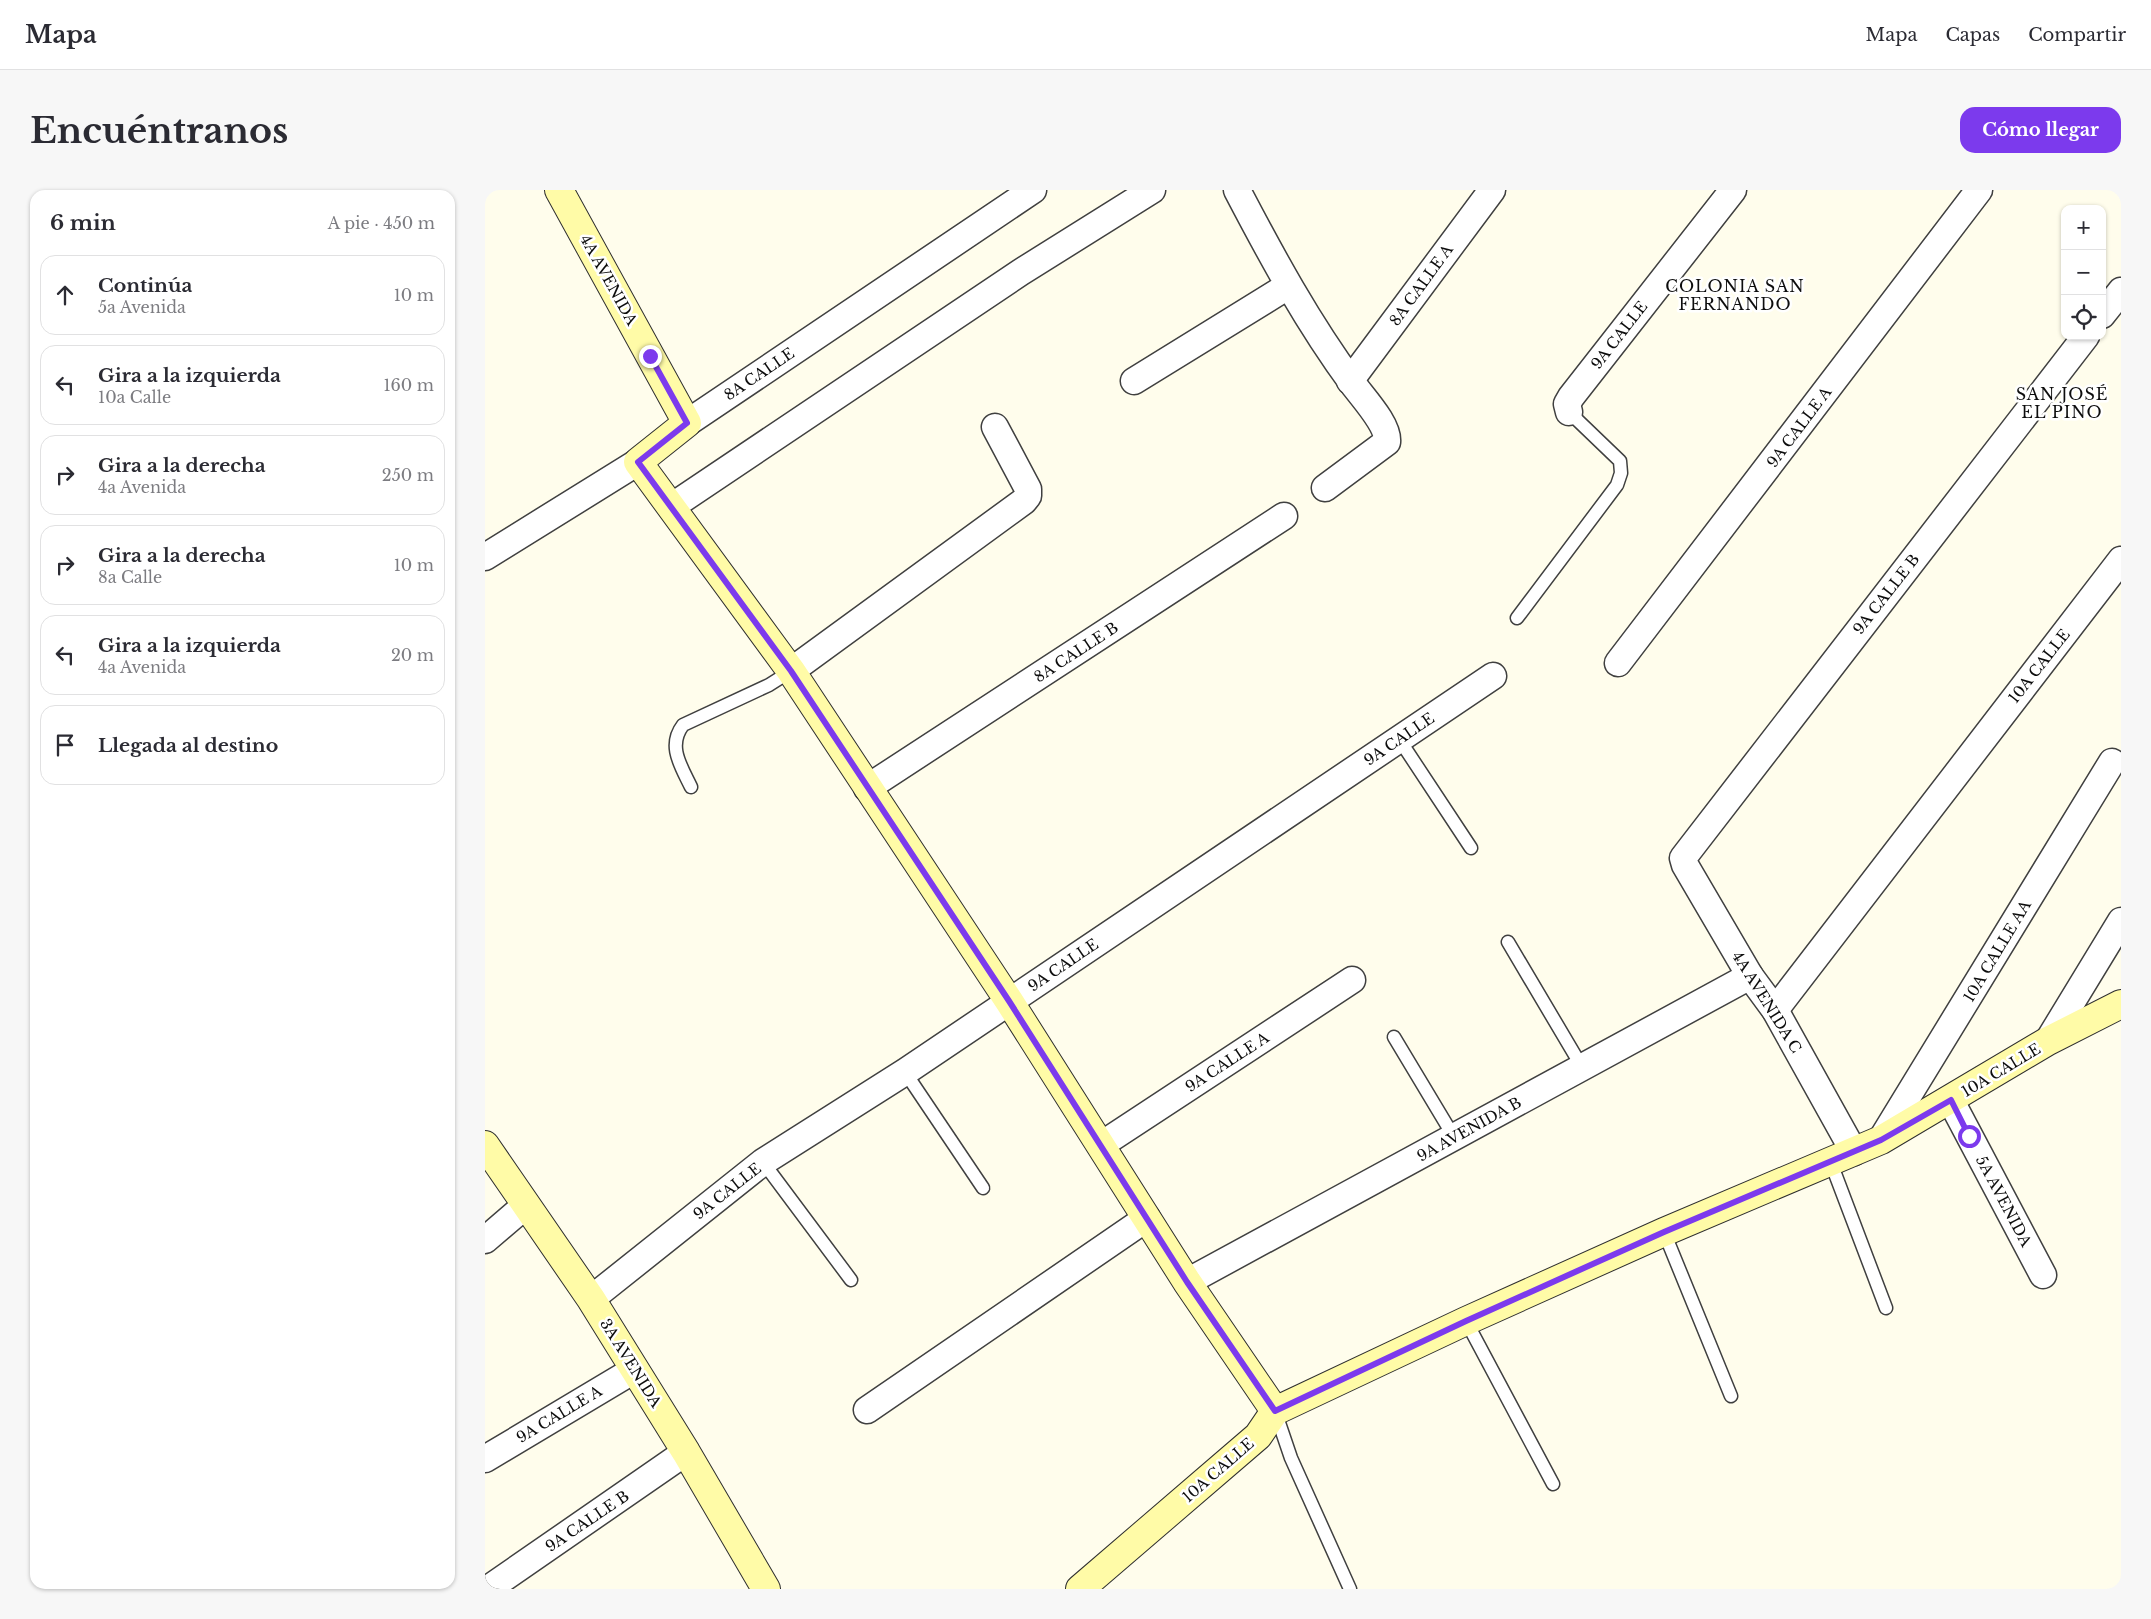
<!DOCTYPE html>
<html lang="es">
<meta charset="utf-8">
<style>
:root{--surface:#fff;--page:#f7f7f7;--text:#2b2b33;--muted:#7c7c81;--line:#e1e1e2;--accent:#7c3aed}
body{margin:0;font-family:"Libre Baskerville",serif;background:var(--page);color:var(--text)}
.controls{position:absolute;right:15px;top:15px;display:grid;overflow:hidden;border-radius:10px;box-shadow:0 1px 4px #0004}
.controls button{width:45px;height:45px;display:grid;place-items:center;padding:0;border:0;border-bottom:1px solid var(--line);background:var(--surface);color:var(--text);font:25px sans-serif}
.stop{position:absolute;width:15px;height:15px;margin:-11px;border:4px solid #7c3aed;border-radius:50%;background:#fff}
.stop.end{background:#7c3aed;border-color:#fff;box-shadow:0 1px 5px #0008}
.list{margin:0;padding:0;list-style:none}
h2{display:flex;justify-content:space-between;align-items:center;height:65px;margin:0;padding:0 20px;font-size:21px}
h2 small{font-size:16px;font-weight:400;color:var(--muted)}
.list li{display:grid;grid-template-columns:32px 1fr auto;gap:15px;align-items:center;box-sizing:border-box;height:80px;margin:0 10px 10px;padding:0 10px;border:1px solid var(--line);border-radius:15px}
.list b{display:block;font-size:19px;white-space:nowrap}
.list p{margin:0;font-size:16px;white-space:nowrap;color:var(--muted)}
.list em{font-size:16px;font-style:normal;color:var(--muted)}
.icon{flex:none;width:28px;height:28px;fill:none;stroke:currentColor;stroke-width:2;stroke-linecap:round;stroke-linejoin:round}
.map{position:relative;flex:none;width:1636px;height:1399px;overflow:hidden;border-radius:15px}
header{display:flex;align-items:center;gap:30px;box-sizing:border-box;height:70px;padding:0 25px;background:var(--surface);border-bottom:1px solid var(--line)}
header strong{font-size:24px}
nav{display:flex;gap:28px;margin-inline-start:auto;font-size:18px}
.intro{display:flex;align-items:center;justify-content:space-between;box-sizing:border-box;height:120px;padding:0 30px}
h1{margin:0;font-size:35px}
.button{padding:12px 22px;border-radius:15px;background:var(--accent);color:#fff;font-size:18px;font-weight:700}
main{display:flex;gap:30px;padding:0 30px}
aside{flex:1;background:var(--surface);border-radius:15px;box-shadow:0 1px 4px #0004}
.map>svg:first-child{display:block}
</style>
<header>
<strong>Mapa</strong>
<nav><a>Mapa</a><a>Capas</a><a>Compartir</a></nav>
</header>
<div class="intro"><h1>Encuéntranos</h1><a class="button">Cómo llegar</a></div>
<main>
<aside>
<h2>6 min<small>A pie · 450 m</small></h2>
<ul class="list">
<li><svg class="icon" aria-label="ahead" viewBox="0 0 24 24"><path d="M12 20V5M6 11l6-6 6 6"/></svg><div><b>Continúa</b><p>5a Avenida</p></div><em>10 m</em></li>
<li><svg class="icon" aria-label="left" viewBox="0 0 24 24"><path d="M17 20v-9H6M10 6l-5 5 5 5"/></svg><div><b>Gira a la izquierda</b><p>10a Calle</p></div><em>160 m</em></li>
<li><svg class="icon" aria-label="right" viewBox="0 0 24 24"><path d="M7 20v-9h11M14 6l5 5-5 5"/></svg><div><b>Gira a la derecha</b><p>4a Avenida</p></div><em>250 m</em></li>
<li><svg class="icon" aria-label="right" viewBox="0 0 24 24"><path d="M7 20v-9h11M14 6l5 5-5 5"/></svg><div><b>Gira a la derecha</b><p>8a Calle</p></div><em>10 m</em></li>
<li><svg class="icon" aria-label="left" viewBox="0 0 24 24"><path d="M17 20v-9H6M10 6l-5 5 5 5"/></svg><div><b>Gira a la izquierda</b><p>4a Avenida</p></div><em>20 m</em></li>
<li><svg class="icon" aria-label="arrive" viewBox="0 0 24 24"><path d="M6 21V4h12l-3 4 3 4H6"/></svg><div><b>Llegada al destino</b></div></li>
</ul>
</aside>
<div class="map">
<svg width="1636" height="1399" viewBox="0 0 1636 1399">
<rect width="100%" height="100%" fill="#fffdec"/>
<g fill="none" stroke-linecap="round" stroke-linejoin="round">
<!-- lane casing -->
<g stroke="#404040" stroke-width="15">
<g id="lane">
<polyline points="1032,428 1132,295 1136,283 1135,271 1084,222"/>
<polyline points="914,549 986,658"/>
<path d="M206,597c-10,-21 -24,-41 -8,-62l86,-40 22,-14"/>
<polyline points="1023,752 1097,877"/>
<polyline points="909,847 969,947"/>
<polyline points="420,882 498,998"/>
<polyline points="278,972 366,1090"/>
<polyline points="1346,973 1401,1118"/>
<polyline points="1179,1042 1246,1206"/>
<polyline points="981,1131 1068,1294"/>
<polyline points="790,1221 806,1268 865,1399"/>
</g>
</g>
<!-- street casing -->
<g stroke="#404040" stroke-width="29">
<g id="street">
<path d="M752,0c35,67 71,133 116,194 10,14 36,41 34,58l-62,46"/>
<polyline points="1617,125 1636,101"/>
<polyline points="649,191 803,96"/>
<polyline points="865,191 1007,0"/>
<polyline points="1084,222 1082,214 1086,207 1248,0"/>
<polyline points="202,233 548,0"/>
<polyline points="186,317 536,82 667,0"/>
<polyline points="0,367 153,272"/>
<polyline points="1133,473 1494,0"/>
<polyline points="306,481 539,311 543,306 543,299 510,237"/>
<polyline points="382,598 799,326"/>
<polyline points="1290,820 1636,370"/>
<polyline points="1563,851 1636,731"/>
<polyline points="1466,911 1558,1085"/>
<polyline points="1396,950 1627,572"/>
<polyline points="616,955 867,790"/>
<polyline points="1369,962 1290,820 1265,786 1200,675 1198,668 1601,146"/>
<polyline points="0,1050 41,1015"/>
<polyline points="702,1092 1265,786"/>
<polyline points="106,1109 278,972 420,882 1008,486"/>
<polyline points="382,1220 662,1028"/>
<polyline points="0,1269 149,1180"/>
<polyline points="3,1399 201,1262"/>
</g>
</g>
<!-- secondary casing -->
<g stroke="#2f2f2f" stroke-width="30">
<g id="secondary">
<polyline points="74,0 202,233 153,272 306,481 524,811 702,1092 790,1221"/>
<polyline points="0,955 106,1109 201,1262 281,1399"/>
<polyline points="595,1399 773,1246 790,1221 981,1131 1179,1042 1396,950 1563,851 1636,814"/>
</g>
</g>
<!-- lane -->
<use href="#lane" stroke="#fff" stroke-width="12"/>
<!-- street -->
<use href="#street" stroke="#fff" stroke-width="26"/>
<!-- secondary -->
<use href="#secondary" stroke="#fffba7" stroke-width="28"/>
</g>
<g fill="none" stroke-linecap="round" stroke-linejoin="round">
<!-- route -->
<polyline stroke="#7c3aed" stroke-width="6" points="165,166 202,233 153,272 306,481 524,811 702,1092 790,1221 981,1131 1179,1042 1396,950 1466,910 1484,946"/>
</g>
<g text-anchor="middle" dominant-baseline="central" stroke-width="5" stroke-linejoin="round" paint-order="stroke">
<!-- street labels -->
<g font-size="15" fill="#0d0d0d" stroke="#fff">
<text transform="translate(124 90) rotate(61)">4A AVENIDA</text>
<text transform="translate(936 95) rotate(-54)">8A CALLE A</text>
<text transform="translate(1134 145) rotate(-52)">9A CALLE</text>
<text transform="translate(274 184) rotate(-34)">8A CALLE</text>
<text transform="translate(1314 237) rotate(-53)">9A CALLE A</text>
<text transform="translate(1401 404) rotate(-52)">9A CALLE B</text>
<text transform="translate(591 462) rotate(-33)">8A CALLE B</text>
<text transform="translate(1554 476) rotate(-52)">10A CALLE</text>
<text transform="translate(914 549) rotate(-34)">9A CALLE</text>
<text transform="translate(1512 761) rotate(-59)">10A CALLE AA</text>
<text transform="translate(578 775) rotate(-34)">9A CALLE</text>
<text transform="translate(1282 812) rotate(58)">4A AVENIDA C</text>
<text transform="translate(742 872) rotate(-33)">9A CALLE A</text>
<text transform="translate(1516 880) rotate(-31)">10A CALLE</text>
<text transform="translate(984 939) rotate(-29)">9A AVENIDA B</text>
<text transform="translate(242 1001) rotate(-38)">9A CALLE</text>
<text transform="translate(1519 1011) rotate(62)">5A AVENIDA</text>
<text transform="translate(146 1173) rotate(58)">3A AVENIDA</text>
<text transform="translate(74 1224) rotate(-31)">9A CALLE A</text>
<text transform="translate(733 1280) rotate(-41)">10A CALLE</text>
<text transform="translate(102 1331) rotate(-34)">9A CALLE B</text>
</g>
<!-- neighbourhood labels -->
<g font-size="16" letter-spacing="1" fill="#0d0d0d" stroke="#fff">
<text x="1250" y="96">COLONIA SAN<tspan x="1250" dy="18">FERNANDO</tspan></text>
<text x="1577" y="204">SAN JOSÉ<tspan x="1577" dy="18">EL PINO</tspan></text>
</g>
</g>
</svg>
<div class="controls">
<button>+</button>
<button>−</button>
<button><svg class="icon" aria-label="locate" viewBox="0 0 24 24"><circle cx="12" cy="12" r="6"/><path d="M12 2v4M12 18v4M2 12h4M18 12h4"/></svg></button>
</div>
<div class="stop" style="left:1484px;top:946px"></div>
<div class="stop end" style="left:165px;top:166px"></div>
</div>
</main>
